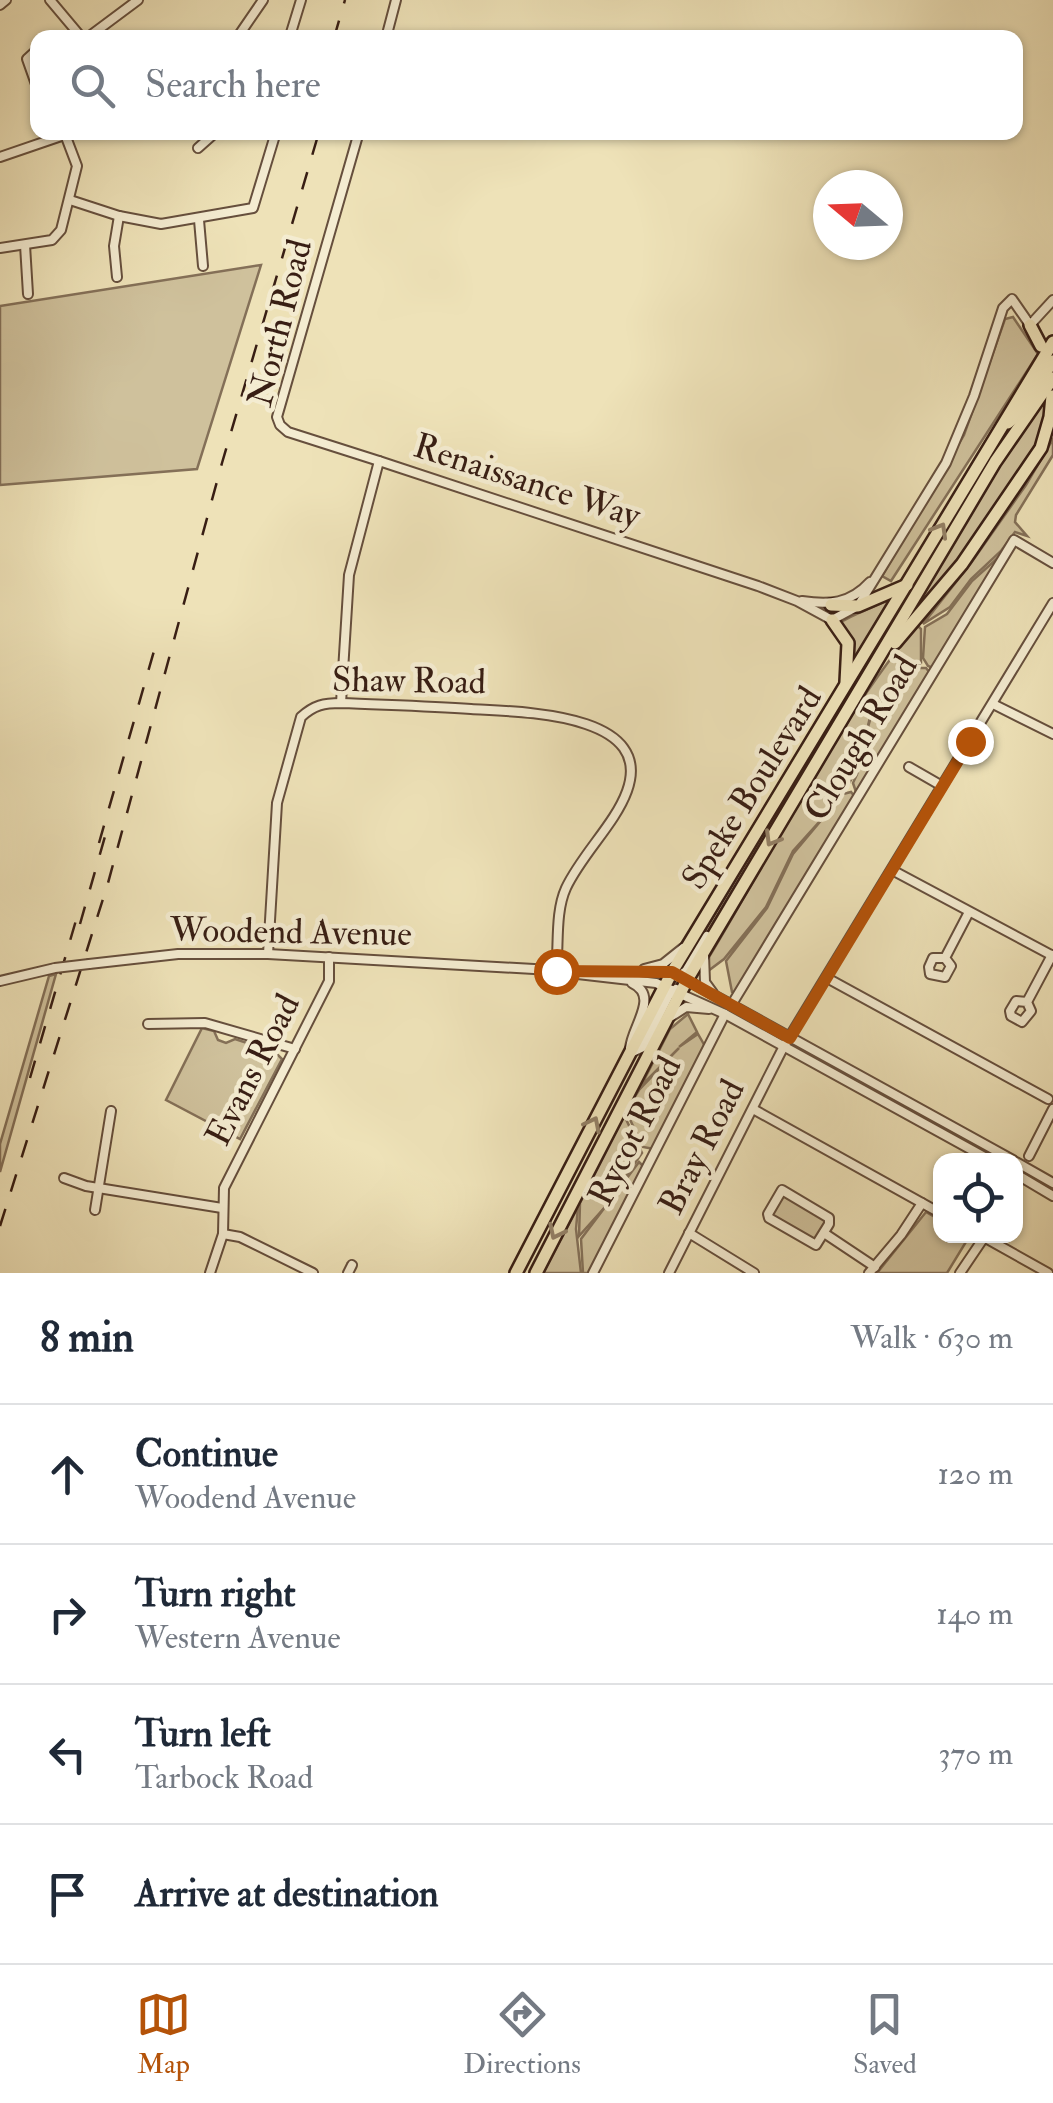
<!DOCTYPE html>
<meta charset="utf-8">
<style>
:root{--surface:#fff;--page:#f6f6f7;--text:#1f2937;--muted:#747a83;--line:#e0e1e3;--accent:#b45309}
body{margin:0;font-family:"IM FELL Double Pica",serif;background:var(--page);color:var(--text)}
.controls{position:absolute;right:30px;bottom:30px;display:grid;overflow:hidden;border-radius:20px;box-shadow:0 2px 8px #0004}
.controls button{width:90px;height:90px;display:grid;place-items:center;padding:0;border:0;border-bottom:2px solid var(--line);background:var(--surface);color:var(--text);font:50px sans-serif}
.compass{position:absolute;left:813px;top:170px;width:90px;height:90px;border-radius:50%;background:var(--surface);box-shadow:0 2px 8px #0004;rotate:289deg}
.stop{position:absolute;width:30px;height:30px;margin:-22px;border:8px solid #b45309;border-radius:50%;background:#fff}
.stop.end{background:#b45309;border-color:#fff;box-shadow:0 2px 10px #0008}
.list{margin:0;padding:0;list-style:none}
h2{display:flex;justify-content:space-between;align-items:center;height:130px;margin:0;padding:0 40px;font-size:42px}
h2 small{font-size:32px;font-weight:400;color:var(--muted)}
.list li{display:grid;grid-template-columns:65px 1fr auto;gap:30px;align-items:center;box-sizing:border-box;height:140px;padding:0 40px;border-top:2px solid var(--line)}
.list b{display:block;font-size:38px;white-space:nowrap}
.list p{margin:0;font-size:32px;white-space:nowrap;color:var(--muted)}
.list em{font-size:32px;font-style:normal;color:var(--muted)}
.icon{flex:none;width:55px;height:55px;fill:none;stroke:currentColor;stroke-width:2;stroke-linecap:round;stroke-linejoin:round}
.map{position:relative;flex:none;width:1053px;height:1273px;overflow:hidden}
.search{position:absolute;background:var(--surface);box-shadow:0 2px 8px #0004;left:30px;right:30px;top:30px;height:110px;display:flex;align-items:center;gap:25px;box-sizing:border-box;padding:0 35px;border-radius:20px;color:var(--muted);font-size:38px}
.sheet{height:690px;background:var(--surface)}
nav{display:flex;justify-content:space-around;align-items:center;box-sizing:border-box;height:140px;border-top:2px solid var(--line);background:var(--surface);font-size:28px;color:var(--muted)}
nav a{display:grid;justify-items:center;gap:5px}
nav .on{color:var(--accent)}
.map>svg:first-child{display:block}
</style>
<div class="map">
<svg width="1053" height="1273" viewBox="0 0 1053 1273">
<rect width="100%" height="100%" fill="#eee2b8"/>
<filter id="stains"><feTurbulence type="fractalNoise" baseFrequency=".002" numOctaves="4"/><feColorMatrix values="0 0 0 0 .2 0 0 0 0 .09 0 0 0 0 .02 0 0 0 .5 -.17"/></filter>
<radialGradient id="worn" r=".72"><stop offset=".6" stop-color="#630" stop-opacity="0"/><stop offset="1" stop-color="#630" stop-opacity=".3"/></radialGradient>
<!-- green -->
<g fill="#cfc19c" stroke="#847058" stroke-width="2.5">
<polygon points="261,265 197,469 0,485 0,306"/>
<polygon points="1013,317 1038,354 891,581 882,576 964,435 1005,319"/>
<path d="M1048,396c2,66 -110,189 -152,240l103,-169z"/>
<polygon points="1023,416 686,967 683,966 995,450"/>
<polygon points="1053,439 1053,455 1016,515 1015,522 1027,536 1015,532 1001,551 971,579 950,607 923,624 971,563 1026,485"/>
<polygon points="1001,555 933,668 928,666 923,658 925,627 947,614 972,581"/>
<path d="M893,597l-39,66 -16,-39c18,-12 37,-16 55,-27z"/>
<path d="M917,625l4,4v34l-32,25 -18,24 -11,52 -17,30 8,-2 4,5 -119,197 -4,-2 -6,-31 41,-53 26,-54 36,-43 -36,40 -27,56 -42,52 -16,12 1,-14c67,-111 125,-231 208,-332z"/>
<path d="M920,668h6l4,5 -74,119 -3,-9c11,-21 10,-41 17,-63 7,-23 31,-39 50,-52z"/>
<polygon points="56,974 0,1172 0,1144 49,976"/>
<polygon points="688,1014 697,1032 679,1047 698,1034 706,1048 654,1149 643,1147 626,1111 639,1090 679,1048 641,1086 670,1029"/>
<polygon points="202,1028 214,1031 218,1040 226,1043 235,1039 275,1052 282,1059 240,1139 166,1100"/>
<polygon points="820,1057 1005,1160 996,1160 819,1060"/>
<polygon points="624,1115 642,1153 605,1207 579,1236 580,1203"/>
<polygon points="639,1162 644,1167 590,1273 583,1273 581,1239"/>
<polygon points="785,1194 826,1221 815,1242 772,1217 771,1214"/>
<polygon points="578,1207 576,1229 581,1273 543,1273"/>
<polygon points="926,1212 940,1220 940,1236 969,1237 947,1273 877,1273"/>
</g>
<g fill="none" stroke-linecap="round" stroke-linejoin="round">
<!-- minor casing -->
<g stroke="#664f3d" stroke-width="12">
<g id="minor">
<polyline points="50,0 82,38"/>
<polyline points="0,5 6,0"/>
<polyline points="290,36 301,0"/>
<polyline points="87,38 138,0"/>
<polyline points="237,38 263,0"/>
<polyline points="386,38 396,0"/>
<polyline points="38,49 27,59 38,90"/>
<polyline points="359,132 277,417 280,425 288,432 379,461"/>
<polyline points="198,148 216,132"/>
<polyline points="0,157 73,132"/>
<polyline points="70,200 119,216 161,224 253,208 276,132"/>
<polyline points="199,220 203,266"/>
<polyline points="25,245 28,294"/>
<polyline points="0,248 52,240 61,230 77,166 66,137"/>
<polyline points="117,277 114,246 119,216"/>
<path d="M802,601c27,4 48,3 68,-19"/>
<polyline points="341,703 349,575 379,461 758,586 797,601 832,620 858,606 946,463 974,396 1003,308 1012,299 1030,325 1053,300"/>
<polyline points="993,704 1053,734"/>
<polyline points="909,767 942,786"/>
<polyline points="892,870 1053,956"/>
<path d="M268,954l9,-151 24,-86c13,-12 23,-14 40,-14 43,2 87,3 130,6 44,3 185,2 156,82 -12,33 -45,63 -61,97 -11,24 -7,57 -10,83"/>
<polyline points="704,955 705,982 713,993"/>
<polyline points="945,958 933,958 929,967 930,974 945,977 951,966 945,958 969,912"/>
<polyline points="89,964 178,954 268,954 534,969 656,983 725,1014 990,1160"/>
<polyline points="644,969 663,964 683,948"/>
<polyline points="594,972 672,972 1013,1160"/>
<polyline points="677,977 686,971 707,936"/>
<polyline points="827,978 1048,1099"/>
<polyline points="0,981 55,968"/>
<polyline points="1027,1002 1031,1011 1022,1022 1011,1016 1010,1011 1016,1001 1027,1002 1052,955"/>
<polyline points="732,1004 1014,540 1053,563"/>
<polyline points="672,1016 686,1007 709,1009"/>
<polyline points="148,1024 205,1023 295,1049"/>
<path d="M630,1048c2,-22 30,-52 2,-65"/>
<polyline points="630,1053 643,1047 669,995 676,989"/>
<polyline points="753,1109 940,1213"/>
<polyline points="1029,1156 1053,1109"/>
<polyline points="1016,1162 1053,1183"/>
<polyline points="1016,1174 1053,1196"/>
<polyline points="64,1178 86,1186 222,1208"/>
<polygon points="782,1190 829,1218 829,1224 816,1245 769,1218 768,1214"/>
<polyline points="95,1210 111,1111"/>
<polyline points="689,1233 754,1273"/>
<polyline points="824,1233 875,1267"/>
<polyline points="223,1234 240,1237 313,1273"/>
<polyline points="982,1236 1048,1273"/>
<polyline points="210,1273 223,1234 224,1188 329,981 329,957"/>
<polyline points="348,1273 352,1265"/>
<polyline points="593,1273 725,1014"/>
<polyline points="669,1273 784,1046 1053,603"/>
<polyline points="869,1273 901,1235 922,1203"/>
<polyline points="960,1273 985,1236"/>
</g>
</g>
<!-- highway casing -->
<g stroke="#381e14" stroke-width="16">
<g id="highway">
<polyline points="1030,325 1041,346"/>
<polyline points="1008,423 1020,412 1053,361"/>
<polyline points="831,605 858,606 907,585"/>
<polyline points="832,620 848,643 846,682"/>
<polyline points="895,643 962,564 1041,448 1050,417 1052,396"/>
<polyline points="516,1273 672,972 1053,342"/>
<polyline points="536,1273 687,980 995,462 1053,378"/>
</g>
</g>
<!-- minor -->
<use href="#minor" stroke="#f4ecd1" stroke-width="8"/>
<!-- highway -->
<use href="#highway" stroke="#eee2b8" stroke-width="11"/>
<!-- rail -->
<g stroke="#381e14" stroke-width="2.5" stroke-dasharray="18 18" stroke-linecap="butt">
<polyline points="334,38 345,0"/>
<polyline points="99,843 154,651"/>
<polyline points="80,924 106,833"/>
<polyline points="30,1078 79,910"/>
<polyline points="0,1226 108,883 222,463 319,132"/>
</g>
<!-- minor-bridge casing -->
<g stroke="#664f3d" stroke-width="12" stroke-linecap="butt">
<polyline id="minor-bridge" points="55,968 89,964"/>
</g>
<!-- minor-bridge -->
<use href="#minor-bridge" stroke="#f4ecd1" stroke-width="8"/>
</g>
<!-- one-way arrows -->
<defs><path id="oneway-chevron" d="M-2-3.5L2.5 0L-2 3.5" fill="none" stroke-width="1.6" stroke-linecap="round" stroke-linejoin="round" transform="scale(2.5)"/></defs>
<g stroke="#938066">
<use href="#oneway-chevron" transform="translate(940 530) rotate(-60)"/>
<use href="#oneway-chevron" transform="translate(772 839) rotate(121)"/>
<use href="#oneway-chevron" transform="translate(593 1124) rotate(-63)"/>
<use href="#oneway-chevron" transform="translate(556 1232) rotate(116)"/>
</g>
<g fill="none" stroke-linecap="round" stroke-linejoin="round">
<!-- route -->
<polyline stroke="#b45309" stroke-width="12" points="556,971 672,972 790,1038 970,741"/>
</g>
<g text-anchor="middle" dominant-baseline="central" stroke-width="9" stroke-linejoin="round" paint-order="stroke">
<!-- street labels -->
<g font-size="35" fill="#381e14" stroke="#f4ecd1">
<text transform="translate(280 323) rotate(-76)">North Road</text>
<text transform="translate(527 481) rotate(18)">Renaissance Way</text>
<text transform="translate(409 681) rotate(1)">Shaw Road</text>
<text transform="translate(861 738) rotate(-59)">Clough Road</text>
<text transform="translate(752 788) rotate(-58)">Speke Boulevard</text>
<text transform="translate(291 932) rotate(1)">Woodend Avenue</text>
<text transform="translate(253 1070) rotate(-63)">Evans Road</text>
<text transform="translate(635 1131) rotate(-63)">Rycot Road</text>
<text transform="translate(702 1147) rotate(-63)">Bray Road</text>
</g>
</g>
<rect width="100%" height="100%" filter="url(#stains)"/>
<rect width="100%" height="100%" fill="url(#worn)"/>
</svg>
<div class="controls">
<button><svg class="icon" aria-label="locate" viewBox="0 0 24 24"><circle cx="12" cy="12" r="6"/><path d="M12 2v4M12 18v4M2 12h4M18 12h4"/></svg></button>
</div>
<svg class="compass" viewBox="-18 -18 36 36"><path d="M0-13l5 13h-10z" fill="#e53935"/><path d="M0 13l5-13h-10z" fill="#747a83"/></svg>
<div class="stop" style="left:556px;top:971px"></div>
<div class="stop end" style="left:970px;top:741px"></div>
<div class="search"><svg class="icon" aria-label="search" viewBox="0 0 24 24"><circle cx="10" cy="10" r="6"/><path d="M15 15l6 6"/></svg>Search here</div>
</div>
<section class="sheet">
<h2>8 min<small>Walk · 630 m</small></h2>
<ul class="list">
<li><svg class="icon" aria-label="ahead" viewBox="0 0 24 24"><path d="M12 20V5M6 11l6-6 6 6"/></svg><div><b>Continue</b><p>Woodend Avenue</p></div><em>120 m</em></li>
<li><svg class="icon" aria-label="right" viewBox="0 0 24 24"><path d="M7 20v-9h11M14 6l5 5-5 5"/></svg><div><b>Turn right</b><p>Western Avenue</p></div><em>140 m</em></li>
<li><svg class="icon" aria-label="left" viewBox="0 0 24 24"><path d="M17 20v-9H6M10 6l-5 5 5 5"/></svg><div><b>Turn left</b><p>Tarbock Road</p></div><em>370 m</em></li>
<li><svg class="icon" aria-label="arrive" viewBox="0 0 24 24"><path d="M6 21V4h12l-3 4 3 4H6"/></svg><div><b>Arrive at destination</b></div></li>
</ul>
</section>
<nav>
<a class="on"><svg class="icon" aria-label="map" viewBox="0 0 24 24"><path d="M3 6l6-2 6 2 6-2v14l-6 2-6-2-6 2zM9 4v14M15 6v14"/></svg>Map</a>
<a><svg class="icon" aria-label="directions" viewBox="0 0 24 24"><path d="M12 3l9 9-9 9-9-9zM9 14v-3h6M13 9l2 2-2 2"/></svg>Directions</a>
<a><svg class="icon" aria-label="saved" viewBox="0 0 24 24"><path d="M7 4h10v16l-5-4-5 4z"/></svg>Saved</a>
</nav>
